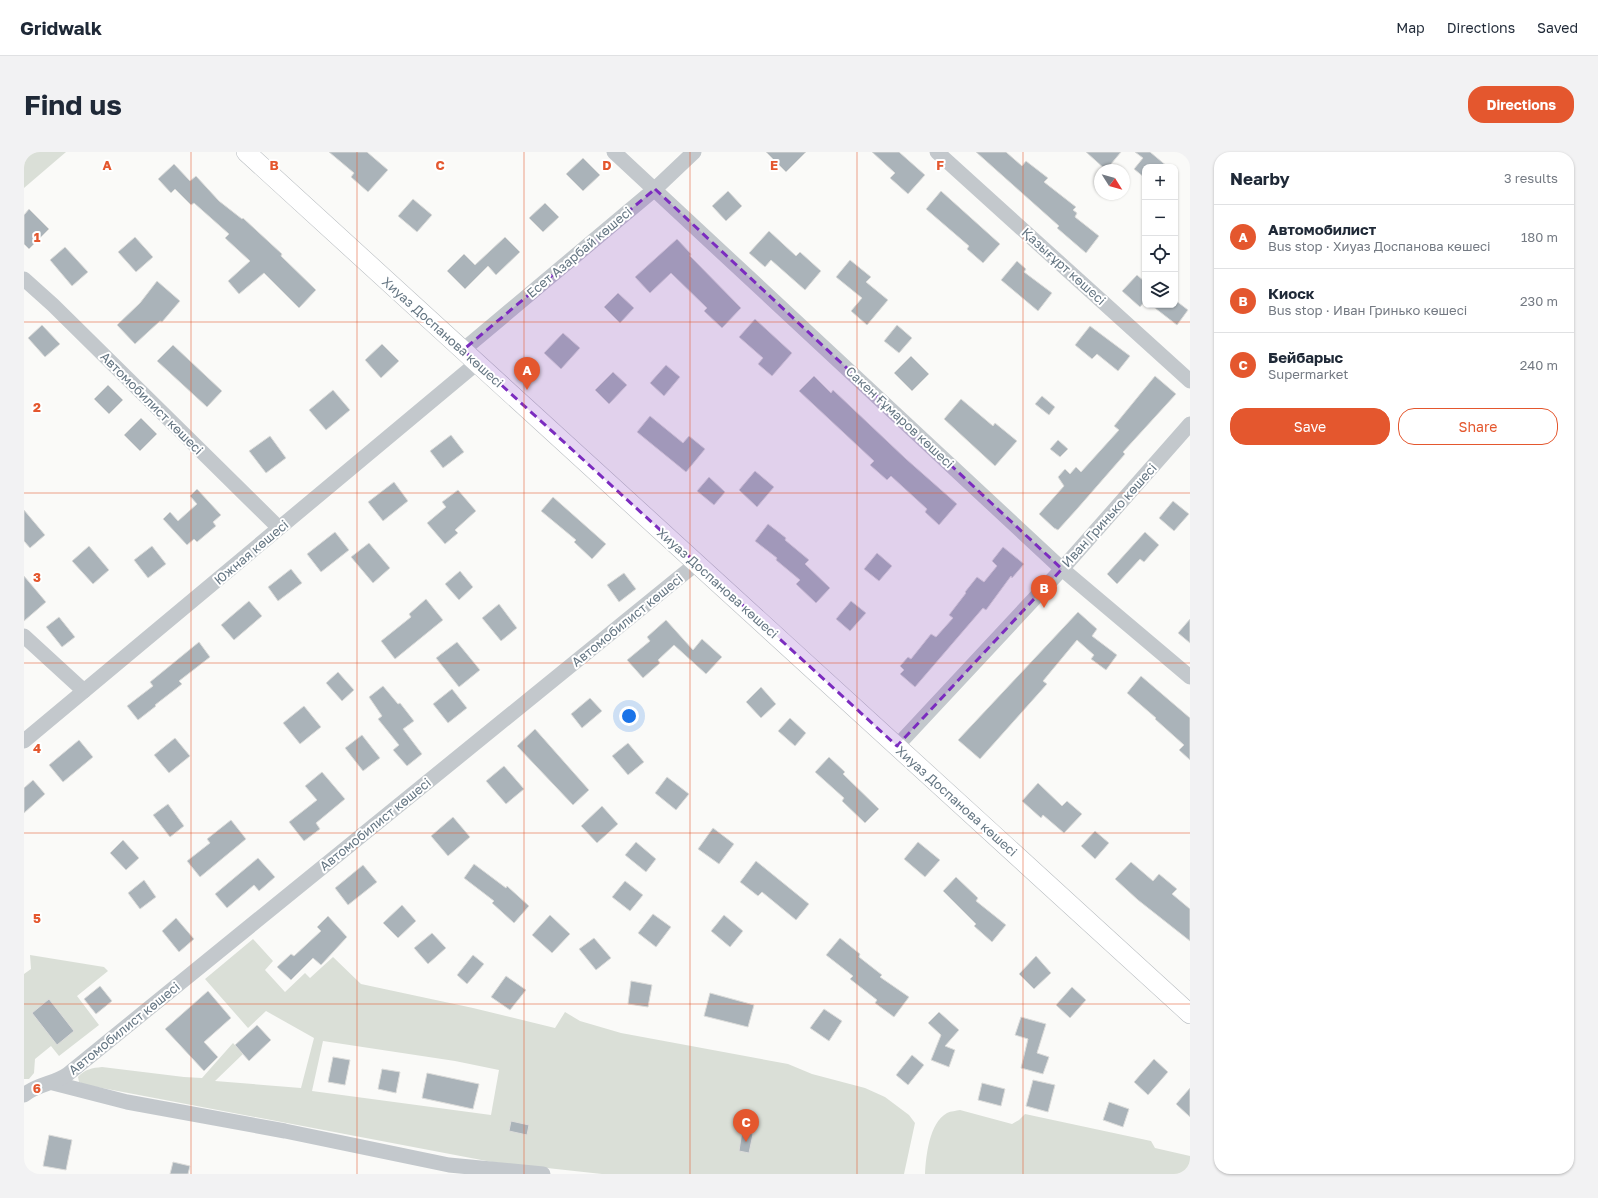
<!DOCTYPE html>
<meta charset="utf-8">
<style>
:root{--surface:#fff;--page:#f2f2f3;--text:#1f2937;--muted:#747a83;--line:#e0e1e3;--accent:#e4572e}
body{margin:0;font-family:"Golos Text",sans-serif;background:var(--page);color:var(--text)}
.controls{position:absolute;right:12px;top:12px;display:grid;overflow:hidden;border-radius:8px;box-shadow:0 1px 3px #0004}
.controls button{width:36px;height:36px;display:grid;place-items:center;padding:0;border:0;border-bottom:1px solid var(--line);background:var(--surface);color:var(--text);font:20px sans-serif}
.compass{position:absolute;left:1070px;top:12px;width:36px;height:36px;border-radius:50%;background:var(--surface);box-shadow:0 1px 3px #0004;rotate:127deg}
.you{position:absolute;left:605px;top:564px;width:14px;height:14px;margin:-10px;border:3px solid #fff;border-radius:50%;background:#1a73e8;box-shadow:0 0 0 6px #1a73e833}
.badge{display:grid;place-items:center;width:26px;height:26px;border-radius:50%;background:var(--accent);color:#fff;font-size:13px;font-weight:700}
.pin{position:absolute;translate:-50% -33px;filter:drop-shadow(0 1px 2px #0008)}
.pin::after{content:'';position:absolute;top:21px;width:14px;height:12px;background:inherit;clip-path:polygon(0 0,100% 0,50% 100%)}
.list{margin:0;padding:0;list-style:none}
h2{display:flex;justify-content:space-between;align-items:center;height:52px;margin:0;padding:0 16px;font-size:17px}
h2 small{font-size:13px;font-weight:400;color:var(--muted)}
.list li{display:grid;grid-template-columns:26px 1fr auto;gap:12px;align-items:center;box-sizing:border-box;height:64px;padding:0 16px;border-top:1px solid var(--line)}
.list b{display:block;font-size:15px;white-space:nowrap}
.list p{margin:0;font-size:13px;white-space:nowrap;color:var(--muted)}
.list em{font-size:13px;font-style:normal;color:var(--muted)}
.actions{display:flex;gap:8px;padding:12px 16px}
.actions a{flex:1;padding:9px 0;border:1px solid var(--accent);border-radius:16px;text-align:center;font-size:14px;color:var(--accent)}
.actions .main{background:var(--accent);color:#fff}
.icon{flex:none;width:22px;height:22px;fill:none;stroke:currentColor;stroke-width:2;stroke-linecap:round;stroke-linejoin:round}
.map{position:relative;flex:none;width:1166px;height:1022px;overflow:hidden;border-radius:16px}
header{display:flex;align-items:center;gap:24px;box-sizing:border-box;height:56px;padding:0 20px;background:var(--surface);border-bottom:1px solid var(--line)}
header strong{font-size:19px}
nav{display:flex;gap:22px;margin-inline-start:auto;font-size:14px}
.intro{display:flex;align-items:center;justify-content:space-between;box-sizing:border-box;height:96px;padding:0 24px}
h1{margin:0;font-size:28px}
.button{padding:10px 18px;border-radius:16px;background:var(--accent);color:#fff;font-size:14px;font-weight:700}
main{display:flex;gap:24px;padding:0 24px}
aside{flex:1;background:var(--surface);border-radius:16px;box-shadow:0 1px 3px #0004}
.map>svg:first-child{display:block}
</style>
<header>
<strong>Gridwalk</strong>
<nav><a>Map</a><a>Directions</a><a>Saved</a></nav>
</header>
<div class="intro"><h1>Find us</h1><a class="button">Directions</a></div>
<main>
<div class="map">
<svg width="1166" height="1022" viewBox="0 0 1166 1022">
<rect width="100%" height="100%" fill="#fafaf8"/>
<!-- green -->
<g fill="#dadfd7" fill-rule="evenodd">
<polygon points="0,0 42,0 0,36"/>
<path d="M229,787l20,22 -8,9 20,22 20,-19 5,5 23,-21 28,27 112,24 82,20 10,-16 15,9 41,12 167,31 24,10 53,14 20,9 24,18 6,8 -11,51h-302l-110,-12 -406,-77 -7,-3 -1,-5c7,-8 14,-9 24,-10l82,10 18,1 31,-35 10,11 -28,27 86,7 13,-50 -48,-27 -18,17 -43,-49zM299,889l132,20 44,9 -8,45 -179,-24z"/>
<polygon points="6,803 80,815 84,819 53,844 75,873 35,904 27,894 11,907 10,921 5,927 0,927 0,822 7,817"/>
<path d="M936,958l52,14 7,-4 6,-6 126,27 4,7 35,8v18h-265c1,-18 4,-51 22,-61 4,-2 9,-2 13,-3z"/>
</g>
<!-- building -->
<g fill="#aab3b9" stroke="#dcdcda">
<polygon points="305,0 343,0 364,18 344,40 327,25 330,21"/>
<polygon points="742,0 782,0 762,20"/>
<polygon points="848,0 875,0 901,23 884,42 866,26 871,21"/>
<polygon points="952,0 982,0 998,14 1002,9 1024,26 1020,30 1052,55 1049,58 1053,61 1051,65 1075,84 1062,101 1033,76 1035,74"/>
<polygon points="1062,0 1097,0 1082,18"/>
<polygon points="1111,0 1126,0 1144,15 1121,15 1121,26 1110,17 1119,6"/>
<polygon points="559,6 576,23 559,39 542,22"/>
<polygon points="150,12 166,29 172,24 195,49 218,67 219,66 258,102 257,104 292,138 275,156 240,121 215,142 204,129 226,109 201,86 205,82 170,51 167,53 151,37 147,41 134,27"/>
<polygon points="704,39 718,54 702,69 688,54"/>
<polygon points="917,39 976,92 959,111 943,97 945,94 902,57"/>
<polygon points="389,47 408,63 393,80 374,64"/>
<polygon points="521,51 535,65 519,80 505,66"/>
<polygon points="5,57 25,77 5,97 0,92 0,63"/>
<polygon points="745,79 772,104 776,100 797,119 781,138 747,108 741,115 725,101"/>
<polygon points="111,85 129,105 112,120 94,100"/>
<polygon points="481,85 496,100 472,123 464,114 441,137 423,119 440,102 451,113"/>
<polygon points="653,87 667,102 666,104 717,156 698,176 680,159 683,156 647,121 626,141 611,125"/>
<polygon points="41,95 64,120 48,134 26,108"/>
<polygon points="826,108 847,125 842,130 864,148 843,173 827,159 838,146 812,125"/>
<polygon points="993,109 1002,117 1000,120 1028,141 1014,159 977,128"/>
<polygon points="1113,123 1121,130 1121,149 1116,155 1098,139"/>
<polygon points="133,129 156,149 138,170 136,169 111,192 93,173 116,151"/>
<polygon points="594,141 610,156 596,171 580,155"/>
<polygon points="1151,148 1164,158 1153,173 1127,153 1151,153"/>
<polygon points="731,167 768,201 748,224 734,212 739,206 715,185"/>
<polygon points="18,173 36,192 21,205 4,186"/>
<polygon points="873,173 888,186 875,201 860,189"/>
<polygon points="1066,174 1106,204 1094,219 1073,202 1068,207 1051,193"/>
<polygon points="539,181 556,196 537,217 520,201"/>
<polygon points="358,192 375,209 357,226 341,208"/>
<polygon points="149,193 198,239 183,255 133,209"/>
<polygon points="887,204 905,222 888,239 870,221"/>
<polygon points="642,213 656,225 640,244 626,231"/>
<polygon points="589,220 603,233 585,252 571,238"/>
<polygon points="790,224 807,241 809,238 882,307 933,352 915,373 901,360 903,357 867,324 863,328 846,313 850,309 775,239"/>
<polygon points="1131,224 1152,242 1099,300 1101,302 1053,357 1034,378 1030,376 1015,362 1040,334 1034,325 1041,317 1046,322 1052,315 1057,320 1095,278 1090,274"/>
<polygon points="84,233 99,248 85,262 70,247"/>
<polygon points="309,238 326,258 302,278 285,258"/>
<polygon points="1018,244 1031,255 1025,263 1011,252"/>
<polygon points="937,247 969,274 971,271 993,289 971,314 920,267"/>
<polygon points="626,264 659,291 665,284 681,297 662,320 613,280"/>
<polygon points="117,266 133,282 116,299 100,283"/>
<polygon points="427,283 440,300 419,316 406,299"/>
<polygon points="246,284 262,306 242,321 225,299"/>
<polygon points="1034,288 1044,297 1036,305 1026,297"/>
<polygon points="731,319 750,335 733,355 715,338"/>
<polygon points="685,325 701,340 690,353 673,339"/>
<polygon points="370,330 384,349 359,369 344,350"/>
<polygon points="173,337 197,363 189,370 192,374 173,390 170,387 163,393 139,367 146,360 154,369 173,352 166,344"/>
<polygon points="434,338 452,359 431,378 434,381 421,392 403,371 422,355 418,350"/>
<polygon points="529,345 582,392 568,407 550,390 552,388 517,359"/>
<polygon points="1149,349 1165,362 1150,379 1135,366"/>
<polygon points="0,358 21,383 6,396 0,389"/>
<polygon points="744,372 762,386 761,388 785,408 781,412 806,436 792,451 772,432 776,428 752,408 753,406 731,389"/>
<polygon points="311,380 325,398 297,420 283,402"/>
<polygon points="1121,380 1135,393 1120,410 1116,407 1093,432 1083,422"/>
<polygon points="345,391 366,416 349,431 327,405"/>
<polygon points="65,394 85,418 69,432 48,409"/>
<polygon points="128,394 142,412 124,426 110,408"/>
<polygon points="979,395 1000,412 988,426 987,424 962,458 959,456 891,535 876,522 880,518 876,514 884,505 887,507 907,482 912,485 929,466 925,463 942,441 941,440 953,425 960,430 973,414 968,409"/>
<polygon points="853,401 868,414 855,429 840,417"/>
<polygon points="267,417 278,431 254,449 244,435"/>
<polygon points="436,419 449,435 435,448 421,432"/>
<polygon points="600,421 612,437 595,450 583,433"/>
<polygon points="0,424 22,450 0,469"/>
<polygon points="402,447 419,468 371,507 357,489 387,465 385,462"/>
<polygon points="225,449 238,464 210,488 197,473"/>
<polygon points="827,449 842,461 826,479 812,467"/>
<polygon points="475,452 493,476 477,489 458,466"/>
<polygon points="1054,460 1073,477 1068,484 1093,503 1082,518 1067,507 1070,503 1053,488 1019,529 1023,532 956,607 934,588"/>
<polygon points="35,465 51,485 38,495 22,475"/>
<polygon points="1166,467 1166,491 1154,481"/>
<polygon points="642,468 669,498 678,487 698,505 682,522 650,493 634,508 636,511 619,526 603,508 626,489 623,485"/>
<polygon points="175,490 186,505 155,529 158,532 131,553 132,554 114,568 103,554 129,534 126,530"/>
<polygon points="433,490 456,518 435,535 412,506"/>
<polygon points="314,520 330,538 318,549 302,531"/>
<polygon points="1117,524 1166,566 1166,608 1155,598 1160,593 1131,567 1132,566 1103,541"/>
<polygon points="359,534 374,552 376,551 390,569 379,577 398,602 383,614 369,598 375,593 354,567 358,564 345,545"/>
<polygon points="737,535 752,552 737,566 722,550"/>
<polygon points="428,537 443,556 424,571 409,552"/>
<polygon points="566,546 578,559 558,576 547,562"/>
<polygon points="280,554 297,575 276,592 259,571"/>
<polygon points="766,566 782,581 771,594 754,579"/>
<polygon points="511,577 565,638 549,653 493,594"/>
<polygon points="338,583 356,606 339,619 321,596"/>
<polygon points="151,586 166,604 145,621 130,603"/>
<polygon points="55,588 69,605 39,630 25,613"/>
<polygon points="604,591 620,610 604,623 588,604"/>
<polygon points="805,605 821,620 819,622 855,657 841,671 818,649 820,646 791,620"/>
<polygon points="480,614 500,637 482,652 462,629"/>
<polygon points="298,620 321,647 292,671 296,677 280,689 265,670 293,648 281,634"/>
<polygon points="643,625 665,642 652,658 631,641"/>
<polygon points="9,628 21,642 0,661 0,636"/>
<polygon points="1014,631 1038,654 1043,649 1058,662 1040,681 1019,663 1017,666 998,649"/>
<polygon points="144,652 160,674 146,685 129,663"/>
<polygon points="578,654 594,672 573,691 557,674"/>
<polygon points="429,665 446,685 424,704 407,684"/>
<polygon points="207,668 222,687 176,725 163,709 186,691 183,687"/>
<polygon points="689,676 710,692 695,712 674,697"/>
<polygon points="1071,679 1085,691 1071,707 1057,694"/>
<polygon points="99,688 115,706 102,718 86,701"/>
<polygon points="612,690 632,707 622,720 601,703"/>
<polygon points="894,690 916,708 901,725 880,707"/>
<polygon points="234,706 251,725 235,739 230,733 203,756 191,742"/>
<polygon points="732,709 785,752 772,768 738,740 734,744 716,730"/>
<polygon points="1107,710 1129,729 1135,722 1153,737 1148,742 1166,757 1166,789 1114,748 1091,727"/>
<polygon points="450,712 482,736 483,734 505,754 490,771 468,751 470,749 440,726"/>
<polygon points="339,713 353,730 324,753 311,736"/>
<polygon points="932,725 954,746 952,749 982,773 968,790 950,774 952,772 919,739"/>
<polygon points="120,728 132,745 116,757 104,741"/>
<polygon points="601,729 619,743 606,759 588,745"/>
<polygon points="378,753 392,769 374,786 359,771"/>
<polygon points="629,762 647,775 632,795 614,781"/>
<polygon points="526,763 546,782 528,801 508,783"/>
<polygon points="700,763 719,779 706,795 687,779"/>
<polygon points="304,764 323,785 297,813 289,806 267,828 253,815 267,802 270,804 297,779 293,775"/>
<polygon points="152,766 170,787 155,800 138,779"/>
<polygon points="408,781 422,796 404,812 390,796"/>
<polygon points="570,786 587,806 572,818 555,797"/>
<polygon points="816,786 836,802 835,805 858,823 856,825 885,845 870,865 851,851 853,848 826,827 829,824 802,803"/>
<polygon points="449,803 460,812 443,832 433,823"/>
<polygon points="1012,804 1027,821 1010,837 995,822"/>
<polygon points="482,824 502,838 486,858 467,845"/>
<polygon points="607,829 628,833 624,855 604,852"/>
<polygon points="76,834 88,849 72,862 60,847"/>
<polygon points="1048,835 1062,848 1046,866 1032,853"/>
<polygon points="184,839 207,866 180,890 194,905 180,919 141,877"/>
<polygon points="686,841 730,853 724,875 680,864"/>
<polygon points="25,847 50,879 33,893 8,861"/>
<polygon points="800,857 818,869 805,889 786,876"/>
<polygon points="915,860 935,878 921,894 931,898 925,915 907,908 917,883 904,871"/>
<polygon points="997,865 1022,872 1013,901 1025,905 1019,922 997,916 1004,887 991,883"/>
<polygon points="233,873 247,888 225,909 211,893"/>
<polygon points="888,903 900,913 884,933 872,923"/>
<polygon points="309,905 326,908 321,933 304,930"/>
<polygon points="1130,907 1144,920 1124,943 1110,930"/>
<polygon points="358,917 376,920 372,941 354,937"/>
<polygon points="403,921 455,932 449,957 398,946"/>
<polygon points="1009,928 1031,933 1024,960 1002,954"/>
<polygon points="958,931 981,937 977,954 954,948"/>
<polygon points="1166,936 1166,965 1152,952"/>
<polygon points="1085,950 1105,957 1099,975 1079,968"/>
<polygon points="487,969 505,973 503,983 485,979"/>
<polygon points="718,979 729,982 725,1001 715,999"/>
<polygon points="25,983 48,988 42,1018 19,1014"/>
<polygon points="149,1010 166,1014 164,1022 146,1022"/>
</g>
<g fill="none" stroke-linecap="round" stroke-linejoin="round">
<!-- major casing -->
<g stroke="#b5babe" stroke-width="20">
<polyline id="major" points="222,0 1166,862"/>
</g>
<!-- minor -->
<g stroke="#c3c8cc" stroke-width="15">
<polyline points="590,0 1038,417 1166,525"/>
<polyline points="913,0 1166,229"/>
<polyline points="0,127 29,153 255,376"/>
<polyline points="439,198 631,37 670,0"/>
<polyline points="0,484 60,539"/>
<polyline points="0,589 453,211"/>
<polyline points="873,594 1038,417 1166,272"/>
<polyline points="29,931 103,950 261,979 425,1013 519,1022"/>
<path d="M0,943c13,-11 30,-11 44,-21l629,-511"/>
</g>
<!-- major -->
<use href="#major" stroke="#fff" stroke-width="19"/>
</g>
<!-- marked area -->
<path fill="#7b2cbf" fill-opacity="0.2" stroke="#7b2cbf" stroke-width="3" stroke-dasharray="8 5" stroke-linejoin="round" d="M631,37l407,380 -165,177 -434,-396z"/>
<!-- grid -->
<path fill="none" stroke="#e4572e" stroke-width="1" stroke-opacity="0.55" d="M167,0v1022M333,0v1022M500,0v1022M666,0v1022M833,0v1022M999,0v1022M0,170h1166M0,341h1166M0,511h1166M0,681h1166M0,852h1166"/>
<g text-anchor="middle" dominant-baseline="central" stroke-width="4" stroke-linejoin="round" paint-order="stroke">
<!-- street labels -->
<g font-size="13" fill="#657683" stroke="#fff">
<text transform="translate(555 100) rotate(-40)">Есет Азарбай көшесі</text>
<text transform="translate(1040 114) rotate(42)">Қазығұрт көшесі</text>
<text transform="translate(419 180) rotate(42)">Хиуаз Доспанова көшесі</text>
<text transform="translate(128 251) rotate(45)">Автомобилист көшесі</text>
<text transform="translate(876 265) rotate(43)">Сакен Ғұмаров көшесі</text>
<text transform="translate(1085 363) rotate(-48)">Иван Гринько көшесі</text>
<text transform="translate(227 400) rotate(-40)">Южная көшесі</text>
<text transform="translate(694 431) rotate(42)">Хиуаз Доспанова көшесі</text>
<text transform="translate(603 468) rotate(-39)">Автомобилист көшесі</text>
<text transform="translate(933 649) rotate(42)">Хиуаз Доспанова көшесі</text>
<text transform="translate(351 672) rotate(-39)">Автомобилист көшесі</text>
<text transform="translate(100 876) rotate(-39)">Автомобилист көшесі</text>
</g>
</g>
<g font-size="13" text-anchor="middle" font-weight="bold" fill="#e4572e" stroke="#fff" stroke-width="4" stroke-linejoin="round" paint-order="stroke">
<text x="83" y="18">A</text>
<text x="250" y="18">B</text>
<text x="416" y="18">C</text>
<text x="583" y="18">D</text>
<text x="750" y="18">E</text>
<text x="916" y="18">F</text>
<text x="13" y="90">1</text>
<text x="13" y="260">2</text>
<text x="13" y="430">3</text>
<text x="13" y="601">4</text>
<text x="13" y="771">5</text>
<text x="13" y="941">6</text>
</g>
</svg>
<div class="controls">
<button>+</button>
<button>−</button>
<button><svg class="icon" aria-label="locate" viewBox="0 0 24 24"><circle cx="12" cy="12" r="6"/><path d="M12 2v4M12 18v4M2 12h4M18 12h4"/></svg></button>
<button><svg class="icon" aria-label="layers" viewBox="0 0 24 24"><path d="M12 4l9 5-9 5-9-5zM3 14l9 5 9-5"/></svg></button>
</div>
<svg class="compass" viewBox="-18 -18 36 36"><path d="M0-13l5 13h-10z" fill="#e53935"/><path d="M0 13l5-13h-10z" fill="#747a83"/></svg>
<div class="you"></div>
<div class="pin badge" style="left:503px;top:238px">A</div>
<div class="pin badge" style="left:1020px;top:456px">B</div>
<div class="pin badge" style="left:722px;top:990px">C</div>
</div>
<aside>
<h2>Nearby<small>3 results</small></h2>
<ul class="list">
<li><span class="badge">A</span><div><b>Автомобилист</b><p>Bus stop · Хиуаз Доспанова көшесі</p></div><em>180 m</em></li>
<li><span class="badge">B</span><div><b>Киоск</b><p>Bus stop · Иван Гринько көшесі</p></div><em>230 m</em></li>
<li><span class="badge">C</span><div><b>Бейбарыс</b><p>Supermarket</p></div><em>240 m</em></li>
</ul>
<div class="actions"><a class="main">Save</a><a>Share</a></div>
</aside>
</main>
